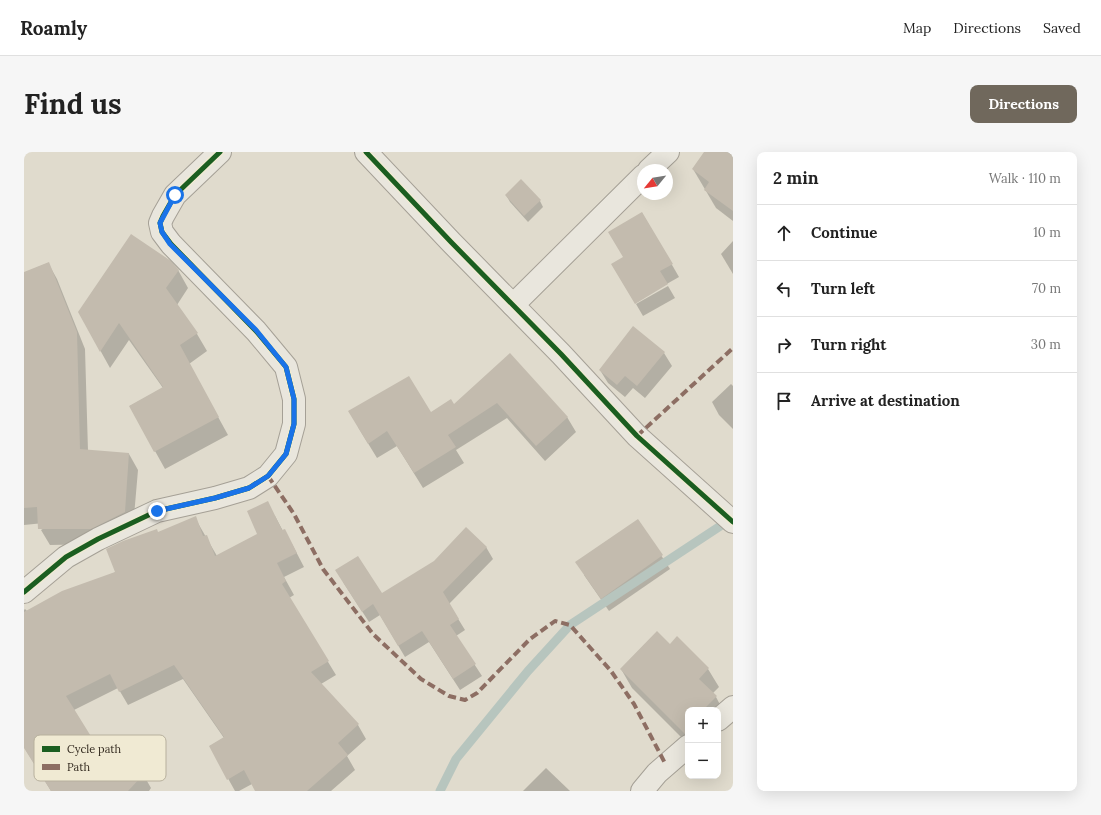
<!DOCTYPE html>
<meta charset="utf-8">
<style>
:root{--surface:#fff;--page:#f6f6f6;--text:#222;--muted:#767676;--line:#e0e0e0;--accent:#70685c}
body{margin:0;font-family:Lora,serif;background:var(--page);color:var(--text)}
.controls{position:absolute;right:12px;bottom:12px;display:grid;overflow:hidden;border-radius:8px;box-shadow:0 4px 16px #0002}
.controls button{width:36px;height:36px;display:grid;place-items:center;padding:0;border:0;border-bottom:1px solid var(--line);background:var(--surface);color:var(--text);font:20px sans-serif}
.compass{position:absolute;left:613px;top:12px;width:36px;height:36px;border-radius:50%;background:var(--surface);box-shadow:0 4px 16px #0002;rotate:240deg}
.stop{position:absolute;width:12px;height:12px;margin:-9px;border:3px solid #1a73e8;border-radius:50%;background:#fff}
.stop.end{background:#1a73e8;border-color:#fff;box-shadow:0 1px 4px #0008}
.list{margin:0;padding:0;list-style:none}
h2{display:flex;justify-content:space-between;align-items:center;height:52px;margin:0;padding:0 16px;font-size:17px}
h2 small{font-size:13px;font-weight:400;color:var(--muted)}
.list li{display:grid;grid-template-columns:26px 1fr auto;gap:12px;align-items:center;box-sizing:border-box;height:56px;padding:0 16px;border-top:1px solid var(--line)}
.list b{display:block;font-size:15px;white-space:nowrap}
.list em{font-size:13px;font-style:normal;color:var(--muted)}
.icon{flex:none;width:22px;height:22px;fill:none;stroke:currentColor;stroke-width:2;stroke-linecap:round;stroke-linejoin:round}
.map{position:relative;flex:none;width:709px;height:639px;overflow:hidden;border-radius:8px}
header{display:flex;align-items:center;gap:24px;box-sizing:border-box;height:56px;padding:0 20px;background:var(--surface);border-bottom:1px solid var(--line)}
header strong{font-size:19px}
nav{display:flex;gap:22px;margin-inline-start:auto;font-size:14px}
.intro{display:flex;align-items:center;justify-content:space-between;box-sizing:border-box;height:96px;padding:0 24px}
h1{margin:0;font-size:28px}
.button{padding:10px 18px;border-radius:8px;background:var(--accent);color:#fff;font-size:14px;font-weight:700}
main{display:flex;gap:24px;padding:0 24px}
aside{flex:1;background:var(--surface);border-radius:8px;box-shadow:0 4px 16px #0002}
.map>svg:first-child{display:block}
</style>
<header>
<strong>Roamly</strong>
<nav><a>Map</a><a>Directions</a><a>Saved</a></nav>
</header>
<div class="intro"><h1>Find us</h1><a class="button">Directions</a></div>
<main>
<div class="map">
<svg width="709" height="639" viewBox="0 0 709 639">
<rect width="100%" height="100%" fill="#e0dbcd"/>
<!-- shadow -->
<g fill="#0003">
<polygon points="681,0 709,0 709,69 692,56 669,17"/>
<polygon points="482,43 516,49 519,55 504,70 486,50"/>
<polygon points="618,61 655,125 611,150 601,105"/>
<polygon points="709,89 709,122 697,102"/>
<polygon points="24,111 33,127 61,197 64,299 105,302 114,318 109,376 76,392 26,393 17,378 30,370 0,373 0,121"/>
<polygon points="154,118 164,136 153,153 173,182 183,199 165,212 204,283 141,317 106,254 139,236 105,188 86,216 55,160"/>
<polygon points="644,134 651,146 619,164 612,152"/>
<polygon points="640,201 648,214 621,246 609,236 601,245 584,231 576,218"/>
<polygon points="486,203 543,265 552,280 521,309 483,266 432,298 440,311 399,336 373,294 353,306 334,275 406,262 430,253"/>
<polygon points="707,232 709,234 709,277 695,263 688,250"/>
<polygon points="251,364 259,379 268,392 280,415 260,425 270,443 265,446 312,523 297,532 334,573 342,587 323,604 331,618 307,639 232,639 228,632 215,639 211,639 186,594 200,586 159,527 104,553 94,536 50,558 72,595 119,622 127,636 125,639 27,639 0,595 0,458 1,457 3,459 92,420 134,381 171,366 193,404 235,382"/>
<polygon points="614,368 646,417 585,459 560,423"/>
<polygon points="462,395 469,407 425,452 441,478 432,484 458,524 436,538 405,490 381,505 356,463 345,470 319,430 358,443"/>
<polygon points="597,517 684,517 695,535 688,542 692,545 702,564 694,558 664,558 664,592 608,536"/>
<polygon points="522,616 546,639 499,639"/>
</g>
<g fill="none" stroke-linecap="round" stroke-linejoin="round">
<!-- stream -->
<polyline stroke="#b7c5be" stroke-width="9" points="416,639 432,607 504,519 546,473 707,367"/>
</g>
<!-- building -->
<g fill="#c3bbae">
<polygon points="680,0 709,0 709,59 680,38 685,30 668,17"/>
<polygon points="497,27 517,48 500,64 481,43"/>
<polygon points="618,60 649,112 636,119 644,132 611,152 587,112 599,105 584,80"/>
<polygon points="107,82 147,109 155,118 142,136 174,181 156,193 195,265 130,300 105,254 139,235 95,171 76,200 54,160"/>
<polygon points="25,110 53,180 56,297 105,301 101,360 67,377 14,377 13,355 0,356 0,120"/>
<polygon points="609,174 641,200 613,234 601,224 593,233 575,218"/>
<polygon points="486,201 544,265 512,294 473,251 424,283 432,295 390,321 363,279 344,292 324,259 385,224 407,260 427,247 430,252"/>
<polygon points="244,349 258,378 261,377 273,401 253,411 262,429 258,432 305,509 287,520 335,572 314,591 324,603 283,639 231,639 220,618 203,628 185,594 200,585 150,513 95,540 86,522 42,544 73,594 80,585 120,622 104,639 27,639 0,596 0,460 38,439 91,420 82,397 99,389 133,377 134,380 172,364 179,384 183,383 191,404 233,382 223,359"/>
<polygon points="614,367 639,403 577,447 551,410"/>
<polygon points="442,375 463,395 419,440 435,467 426,473 452,512 429,527 398,479 374,494 349,452 338,460 311,418 334,404 358,441 410,409"/>
<polygon points="633,479 646,492 653,484 685,516 675,527 693,544 679,558 664,558 664,582 661,582 596,517"/>
</g>
<g fill="none" stroke-linecap="round" stroke-linejoin="round">
<!-- street casing -->
<g stroke="#a5a096" stroke-width="24">
<g id="street">
<polyline points="342,0 427,90 537,202 613,284 709,370"/>
<polyline points="625,18 644,0"/>
<polyline points="489,153 619,24"/>
<polyline points="0,440 42,405 74,387 133,359 191,346 225,336 244,324 262,302 270,272 270,247 262,215 232,179 147,92 138,80 136,71 139,64 151,43 196,0"/>
<polyline points="694,568 709,555"/>
<polyline points="618,639 633,621 664,594"/>
</g>
</g>
<!-- street -->
<use href="#street" stroke="#e9e6dd" stroke-width="22"/>
<!-- quiet -->
<g stroke="#8d6e63" stroke-width="4" stroke-dasharray="8 4" stroke-linecap="butt">
<polyline points="613,284 709,196"/>
<polyline points="244,324 270,362 299,417 349,482 397,527 425,544 441,548 453,541 506,487 531,469 546,473 587,519 610,552 642,613"/>
</g>
<!-- cycleway casing -->
<g stroke="#f0ead3" stroke-width="8">
<g id="cycleway">
<polyline points="342,0 427,90 537,202 613,284 709,370"/>
<polyline points="0,440 42,405 74,387 133,359 191,346 225,336 244,324 262,302 270,272 270,247 262,215 232,179 147,92 138,80 136,71 139,64 151,43 196,0"/>
</g>
</g>
<!-- cycleway -->
<use href="#cycleway" stroke="#1b5e20" stroke-width="5"/>
</g>
<g fill="none" stroke-linecap="round" stroke-linejoin="round">
<!-- route -->
<polyline stroke="#1a73e8" stroke-width="5" points="133,359 191,346 225,336 244,324 262,302 270,272 270,247 262,215 232,178 146,92 138,80 136,71 151,43"/>
</g>
<!-- legend -->
<rect x="10" y="583" width="132" height="46" rx="6" fill="#f0ead3" stroke="#b7b09d" stroke-width="1"/>
<rect x="18" y="594" width="18" height="6" fill="#1b5e20"/>
<rect x="18" y="612" width="18" height="6" fill="#8d6e63"/>
<g font-size="11" fill="#332a1f">
<text x="43" y="601">Cycle path</text>
<text x="43" y="619">Path</text>
</g>
</svg>
<div class="controls">
<button>+</button>
<button>−</button>
</div>
<svg class="compass" viewBox="-18 -18 36 36"><path d="M0-13l5 13h-10z" fill="#e53935"/><path d="M0 13l5-13h-10z" fill="#767676"/></svg>
<div class="stop" style="left:151px;top:43px"></div>
<div class="stop end" style="left:133px;top:359px"></div>
</div>
<aside>
<h2>2 min<small>Walk · 110 m</small></h2>
<ul class="list">
<li><svg class="icon" aria-label="ahead" viewBox="0 0 24 24"><path d="M12 20V5M6 11l6-6 6 6"/></svg><div><b>Continue</b></div><em>10 m</em></li>
<li><svg class="icon" aria-label="left" viewBox="0 0 24 24"><path d="M17 20v-9H6M10 6l-5 5 5 5"/></svg><div><b>Turn left</b></div><em>70 m</em></li>
<li><svg class="icon" aria-label="right" viewBox="0 0 24 24"><path d="M7 20v-9h11M14 6l5 5-5 5"/></svg><div><b>Turn right</b></div><em>30 m</em></li>
<li><svg class="icon" aria-label="arrive" viewBox="0 0 24 24"><path d="M6 21V4h12l-3 4 3 4H6"/></svg><div><b>Arrive at destination</b></div></li>
</ul>
</aside>
</main>
